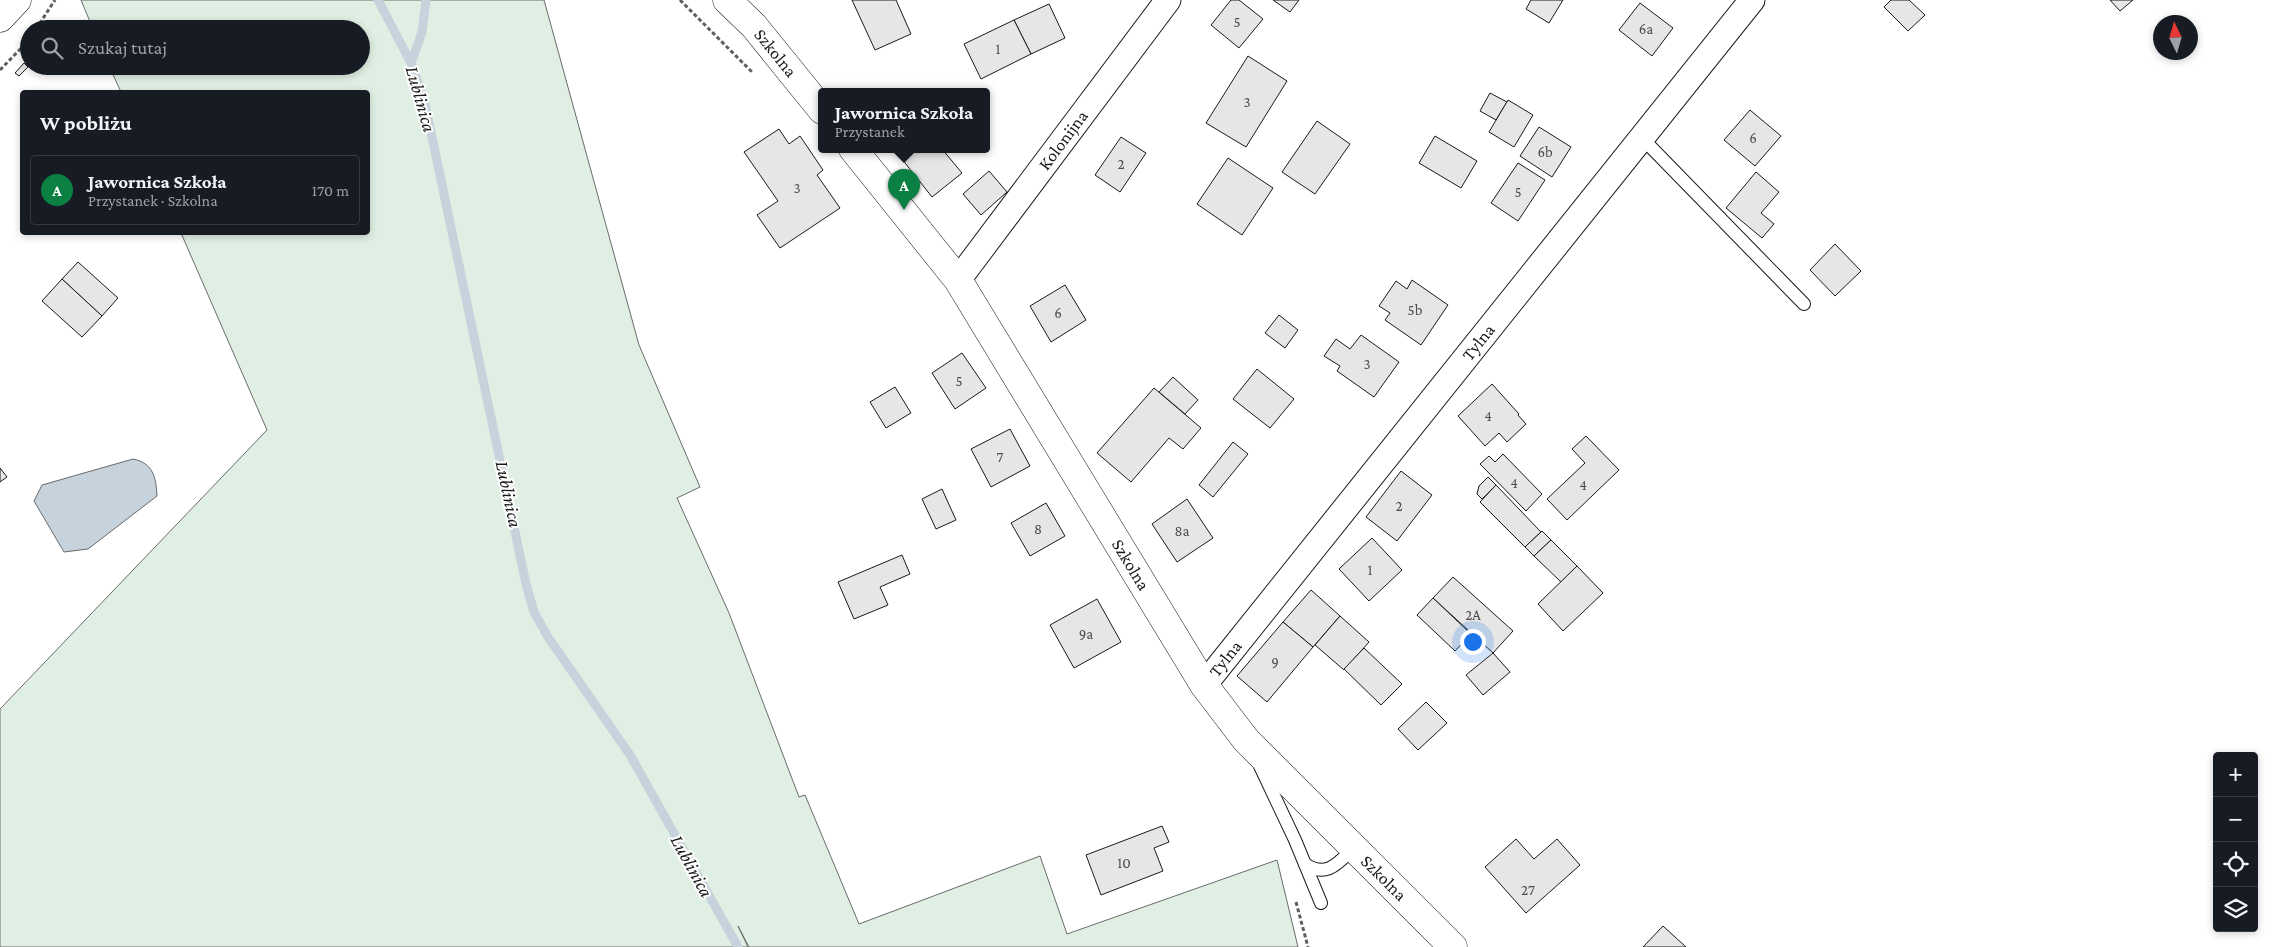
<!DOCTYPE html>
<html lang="pl">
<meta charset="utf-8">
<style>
:root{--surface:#171b24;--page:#20242c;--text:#f1f3f6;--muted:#9ea1a6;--line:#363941;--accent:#0b8043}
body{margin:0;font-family:"Crimson Pro",serif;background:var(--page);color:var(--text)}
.controls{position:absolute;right:15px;bottom:15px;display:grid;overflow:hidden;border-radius:5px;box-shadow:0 2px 8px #0003}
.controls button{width:45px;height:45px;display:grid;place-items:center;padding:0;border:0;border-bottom:1px solid var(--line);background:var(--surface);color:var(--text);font:25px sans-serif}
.compass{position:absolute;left:2153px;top:15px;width:45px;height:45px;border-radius:50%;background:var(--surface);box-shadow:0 2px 8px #0003;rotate:355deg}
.you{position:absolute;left:1472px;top:641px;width:18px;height:18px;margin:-12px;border:4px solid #fff;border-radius:50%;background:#1a73e8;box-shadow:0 0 0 8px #1a73e833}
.badge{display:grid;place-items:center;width:32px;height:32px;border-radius:50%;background:var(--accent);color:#fff;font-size:16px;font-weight:700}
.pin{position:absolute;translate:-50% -41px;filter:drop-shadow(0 1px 2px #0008)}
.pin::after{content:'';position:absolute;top:26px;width:18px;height:15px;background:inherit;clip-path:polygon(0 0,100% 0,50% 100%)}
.popup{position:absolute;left:818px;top:88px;width:172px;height:65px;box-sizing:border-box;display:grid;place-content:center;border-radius:5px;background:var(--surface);filter:drop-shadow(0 1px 4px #0005);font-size:16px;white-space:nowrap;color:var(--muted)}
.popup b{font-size:19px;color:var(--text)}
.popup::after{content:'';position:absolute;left:50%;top:100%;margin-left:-10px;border:10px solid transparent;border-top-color:var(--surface)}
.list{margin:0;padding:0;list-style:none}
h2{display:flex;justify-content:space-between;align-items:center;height:65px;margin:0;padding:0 20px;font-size:21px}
h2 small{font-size:16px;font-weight:400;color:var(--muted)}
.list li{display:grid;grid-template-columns:32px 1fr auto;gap:15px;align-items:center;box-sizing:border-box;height:70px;margin:0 10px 10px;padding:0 10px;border:1px solid var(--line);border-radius:5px}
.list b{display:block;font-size:19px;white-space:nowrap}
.list p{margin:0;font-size:16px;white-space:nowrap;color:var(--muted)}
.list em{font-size:16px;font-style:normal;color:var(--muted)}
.icon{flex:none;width:28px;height:28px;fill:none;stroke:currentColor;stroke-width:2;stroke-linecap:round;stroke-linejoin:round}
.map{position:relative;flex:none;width:2273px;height:947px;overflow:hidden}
.search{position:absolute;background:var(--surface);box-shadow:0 2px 8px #0003;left:20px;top:20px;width:350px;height:55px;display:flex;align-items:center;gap:12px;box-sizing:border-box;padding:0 18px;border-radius:28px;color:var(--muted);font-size:19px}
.panel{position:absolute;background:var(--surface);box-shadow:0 2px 8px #0003;left:20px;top:90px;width:350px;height:145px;border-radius:5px}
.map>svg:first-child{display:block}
</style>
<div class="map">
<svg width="2273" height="947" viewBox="0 0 2273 947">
<rect width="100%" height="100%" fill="#fff"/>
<!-- green -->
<polygon fill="#e0efe3" stroke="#6a6a6a" points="81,0 544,0 639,345 700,487 677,498 729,613 799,797 805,795 859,924 1040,856 1067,934 1277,860 1298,947 749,947 738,926 748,947 0,947 0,709 267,430 181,233 368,232 368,92 121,92 109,66 361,66 361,29 93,29"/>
<!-- water -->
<path fill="#c6d2dc" stroke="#6a6a6a" d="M133,459c20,4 23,18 24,37l-69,53 -24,3 -30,-51 8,-16z"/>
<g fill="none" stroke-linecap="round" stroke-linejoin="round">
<!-- stream -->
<g stroke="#c6d2dc" stroke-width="9">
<polyline points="378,0 411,63 424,99 526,584 534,612 548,637 630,755 738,947"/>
<polyline points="411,63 422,32 426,0"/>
</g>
</g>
<!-- building -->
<g fill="#e6e6e6" stroke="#1a1a1a">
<polygon points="852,0 896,0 911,34 875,50"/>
<polygon points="1231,0 1239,0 1263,19 1239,48 1211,25"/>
<polygon points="1273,0 1299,0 1290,12"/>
<polygon points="1531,0 1563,0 1549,23 1526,9"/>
<polygon points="1891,0 1909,0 1925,15 1908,31 1884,7"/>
<polygon points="2110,0 2133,0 2120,11"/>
<polygon points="1640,3 1673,28 1652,56 1619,30"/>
<polygon points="1049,4 1065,38 1031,54 1014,20"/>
<polygon points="1014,20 1031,54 981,79 964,44"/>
<polygon points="1248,56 1287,81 1246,147 1206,123"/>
<polygon points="24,63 28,67 19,76 15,73"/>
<polygon points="1490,93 1507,102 1496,120 1480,111"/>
<polygon points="1508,100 1533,115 1514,147 1489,132"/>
<polygon points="1750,110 1781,136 1755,166 1724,140"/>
<polygon points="1317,121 1350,144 1315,194 1282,172"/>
<polygon points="1539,127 1571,147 1552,177 1520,156"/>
<polygon points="779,129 789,144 800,136 823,170 817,175 840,208 780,248 757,215 778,201 744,152"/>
<polygon points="1435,136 1477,161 1461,188 1419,163"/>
<polygon points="1121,137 1146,153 1120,192 1095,175"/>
<polygon points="894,149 942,149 962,173 932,197"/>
<polygon points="1228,158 1273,188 1242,235 1197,204"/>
<polygon points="1518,163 1545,180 1518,221 1491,203"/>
<polygon points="989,171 1007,192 981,215 963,194"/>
<polygon points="1756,172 1779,192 1761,213 1774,224 1762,238 1726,208"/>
<polygon points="1835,244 1861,271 1835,296 1810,270"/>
<polygon points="78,262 118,298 102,316 62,279"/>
<polygon points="62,279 102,316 82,337 42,301"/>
<polygon points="1412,280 1448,305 1421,345 1385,320 1390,313 1379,306 1396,281 1407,289"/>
<polygon points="1065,285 1086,320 1051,342 1030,306"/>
<polygon points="1279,315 1298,330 1285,348 1265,333"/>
<polygon points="1361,335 1399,362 1374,397 1337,371 1340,366 1324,356 1336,339 1350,349"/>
<polygon points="962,353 986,388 955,409 932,373"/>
<polygon points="1257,369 1294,399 1270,428 1233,399"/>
<polygon points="1173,377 1198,400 1185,414 1159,392"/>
<polygon points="1492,384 1519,414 1518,415 1526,424 1507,442 1499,433 1485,446 1458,416"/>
<polygon points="895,387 911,413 886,428 870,402"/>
<polygon points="1154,388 1201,428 1183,449 1169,438 1131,482 1097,453"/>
<polygon points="1010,429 1030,466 991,487 971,449"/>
<polygon points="1586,436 1619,470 1567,520 1547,499 1585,463 1572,449"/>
<polygon points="1233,442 1248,454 1213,497 1199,485"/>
<polygon points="1503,454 1542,494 1526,511 1480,464 1489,456 1495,462"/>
<polygon points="0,468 7,477 0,482"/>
<polygon points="1401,471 1432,495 1397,541 1366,517"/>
<polygon points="1488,477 1496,485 1482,499 1477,494 1479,486"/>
<polygon points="1496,485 1541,532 1525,547 1480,502"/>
<polygon points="942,489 956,520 936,529 922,499"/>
<polygon points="1187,499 1213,538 1177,562 1152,524"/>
<polygon points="1046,503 1065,536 1030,556 1011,523"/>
<polygon points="1542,531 1551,540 1534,556 1525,547"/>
<polygon points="1372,538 1402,570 1369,601 1339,569"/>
<polygon points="1551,540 1577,566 1561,582 1534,556"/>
<polygon points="902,555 910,574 880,587 888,605 854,619 838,582"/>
<polygon points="1577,566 1603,593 1563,631 1538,604"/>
<polygon points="1453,577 1513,631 1493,653 1433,598"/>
<polygon points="1311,590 1340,616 1313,647 1283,622"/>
<polygon points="1433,598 1471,634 1455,651 1417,615"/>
<polygon points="1097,599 1121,642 1074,668 1050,625"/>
<polygon points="1340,616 1369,642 1344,670 1315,645"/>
<polygon points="1283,622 1313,647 1267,702 1237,676"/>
<polygon points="1364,648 1402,684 1381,705 1344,669"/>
<polygon points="1493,653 1510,672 1483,695 1466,675"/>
<polygon points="1426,702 1447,723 1418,750 1398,729"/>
<polygon points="1162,826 1169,842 1154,848 1163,871 1101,895 1086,855"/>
<polygon points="1516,839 1534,859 1557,839 1580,865 1526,913 1485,867"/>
<polygon points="1663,926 1686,947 1643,947"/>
</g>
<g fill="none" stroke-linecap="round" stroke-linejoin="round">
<!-- lane casing -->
<g stroke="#1a1a1a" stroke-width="14">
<g id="lane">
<polyline points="1642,138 1804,304"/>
<polyline points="1260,766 1295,840 1321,903"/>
<path d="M1305,864c22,15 34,-2 49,-16"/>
</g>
</g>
<!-- street casing -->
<g stroke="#1a1a1a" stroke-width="27">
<g id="street">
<path id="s1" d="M958,280l210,-280"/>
<path id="s2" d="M1204,685l548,-685"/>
</g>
</g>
<!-- secondary casing -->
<g stroke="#1a1a1a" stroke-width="29">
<g id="secondary">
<path id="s3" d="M727,0l27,26 68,84"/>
<polyline points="0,18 17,0"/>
<path id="s4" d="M853,149l105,131 246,405 42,55 207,207"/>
</g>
</g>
<!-- path -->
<g stroke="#5f5f5f" stroke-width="3" stroke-dasharray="4 2.5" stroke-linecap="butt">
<polyline points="680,0 752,72"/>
<polyline points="36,29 55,0"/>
<polyline points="0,70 29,40"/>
<polyline points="1296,902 1308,947"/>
</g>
<!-- lane -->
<use href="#lane" stroke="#fff" stroke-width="12"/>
<!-- street -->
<use href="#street" stroke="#fff" stroke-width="25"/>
<!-- secondary -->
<use href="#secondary" stroke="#fff" stroke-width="28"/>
</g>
<g text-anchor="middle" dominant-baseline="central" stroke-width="4" stroke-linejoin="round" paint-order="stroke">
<!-- number labels -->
<g font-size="15" fill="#4d4d4d">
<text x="1237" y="22">5</text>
<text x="1646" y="29">6a</text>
<text x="998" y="49">1</text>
<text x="1247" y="102">3</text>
<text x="1753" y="138">6</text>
<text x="1545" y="152">6b</text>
<text x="1121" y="164">2</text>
<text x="797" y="188">3</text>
<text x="1518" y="192">5</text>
<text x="1415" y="310">5b</text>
<text x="1058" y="313">6</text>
<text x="1367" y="364">3</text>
<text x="959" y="381">5</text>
<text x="1488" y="416">4</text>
<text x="1000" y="457">7</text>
<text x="1514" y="483">4</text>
<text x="1583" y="485">4</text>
<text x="1399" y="506">2</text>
<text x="1038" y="529">8</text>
<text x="1182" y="531">8a</text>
<text x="1370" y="570">1</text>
<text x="1473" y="615">2A</text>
<text x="1086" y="634">9a</text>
<text x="1275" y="662">9</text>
<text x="1124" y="863">10</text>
<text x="1528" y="890">27</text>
</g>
<!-- street labels -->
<g font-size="18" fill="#1a1a1a" stroke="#fff">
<text stroke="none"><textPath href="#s3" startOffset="72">Szkolna</textPath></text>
<text stroke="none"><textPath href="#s1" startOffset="175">Kolonijna</textPath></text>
<text stroke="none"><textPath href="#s2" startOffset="439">Tylna</textPath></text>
<text stroke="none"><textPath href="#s4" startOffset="501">Szkolna</textPath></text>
<text stroke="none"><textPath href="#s2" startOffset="34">Tylna</textPath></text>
<text stroke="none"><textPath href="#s4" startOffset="906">Szkolna</textPath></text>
</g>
<!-- water labels -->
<g font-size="19" font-style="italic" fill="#1a1a1a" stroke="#fff">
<text transform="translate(421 99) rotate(74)">Lublinica</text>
<text transform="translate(509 494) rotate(78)">Lublinica</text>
<text transform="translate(692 866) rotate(61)">Lublinica</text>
</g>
</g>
</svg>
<div class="controls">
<button>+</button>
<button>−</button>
<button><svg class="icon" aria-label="locate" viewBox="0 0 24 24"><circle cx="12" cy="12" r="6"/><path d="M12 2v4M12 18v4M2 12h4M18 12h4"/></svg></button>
<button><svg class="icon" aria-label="layers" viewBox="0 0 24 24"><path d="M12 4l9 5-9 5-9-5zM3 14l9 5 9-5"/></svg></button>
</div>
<svg class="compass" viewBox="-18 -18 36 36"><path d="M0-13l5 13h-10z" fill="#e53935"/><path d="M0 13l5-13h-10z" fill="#9ea1a6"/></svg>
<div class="you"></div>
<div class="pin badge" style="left:904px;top:210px">A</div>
<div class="popup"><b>Jawornica Szkoła</b>Przystanek</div>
<div class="search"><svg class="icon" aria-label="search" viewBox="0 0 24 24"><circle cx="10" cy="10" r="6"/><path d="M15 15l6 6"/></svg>Szukaj tutaj</div>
<section class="panel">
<h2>W pobliżu<small></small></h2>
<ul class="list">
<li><span class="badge">A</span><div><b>Jawornica Szkoła</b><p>Przystanek · Szkolna</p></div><em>170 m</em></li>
</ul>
</section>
</div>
